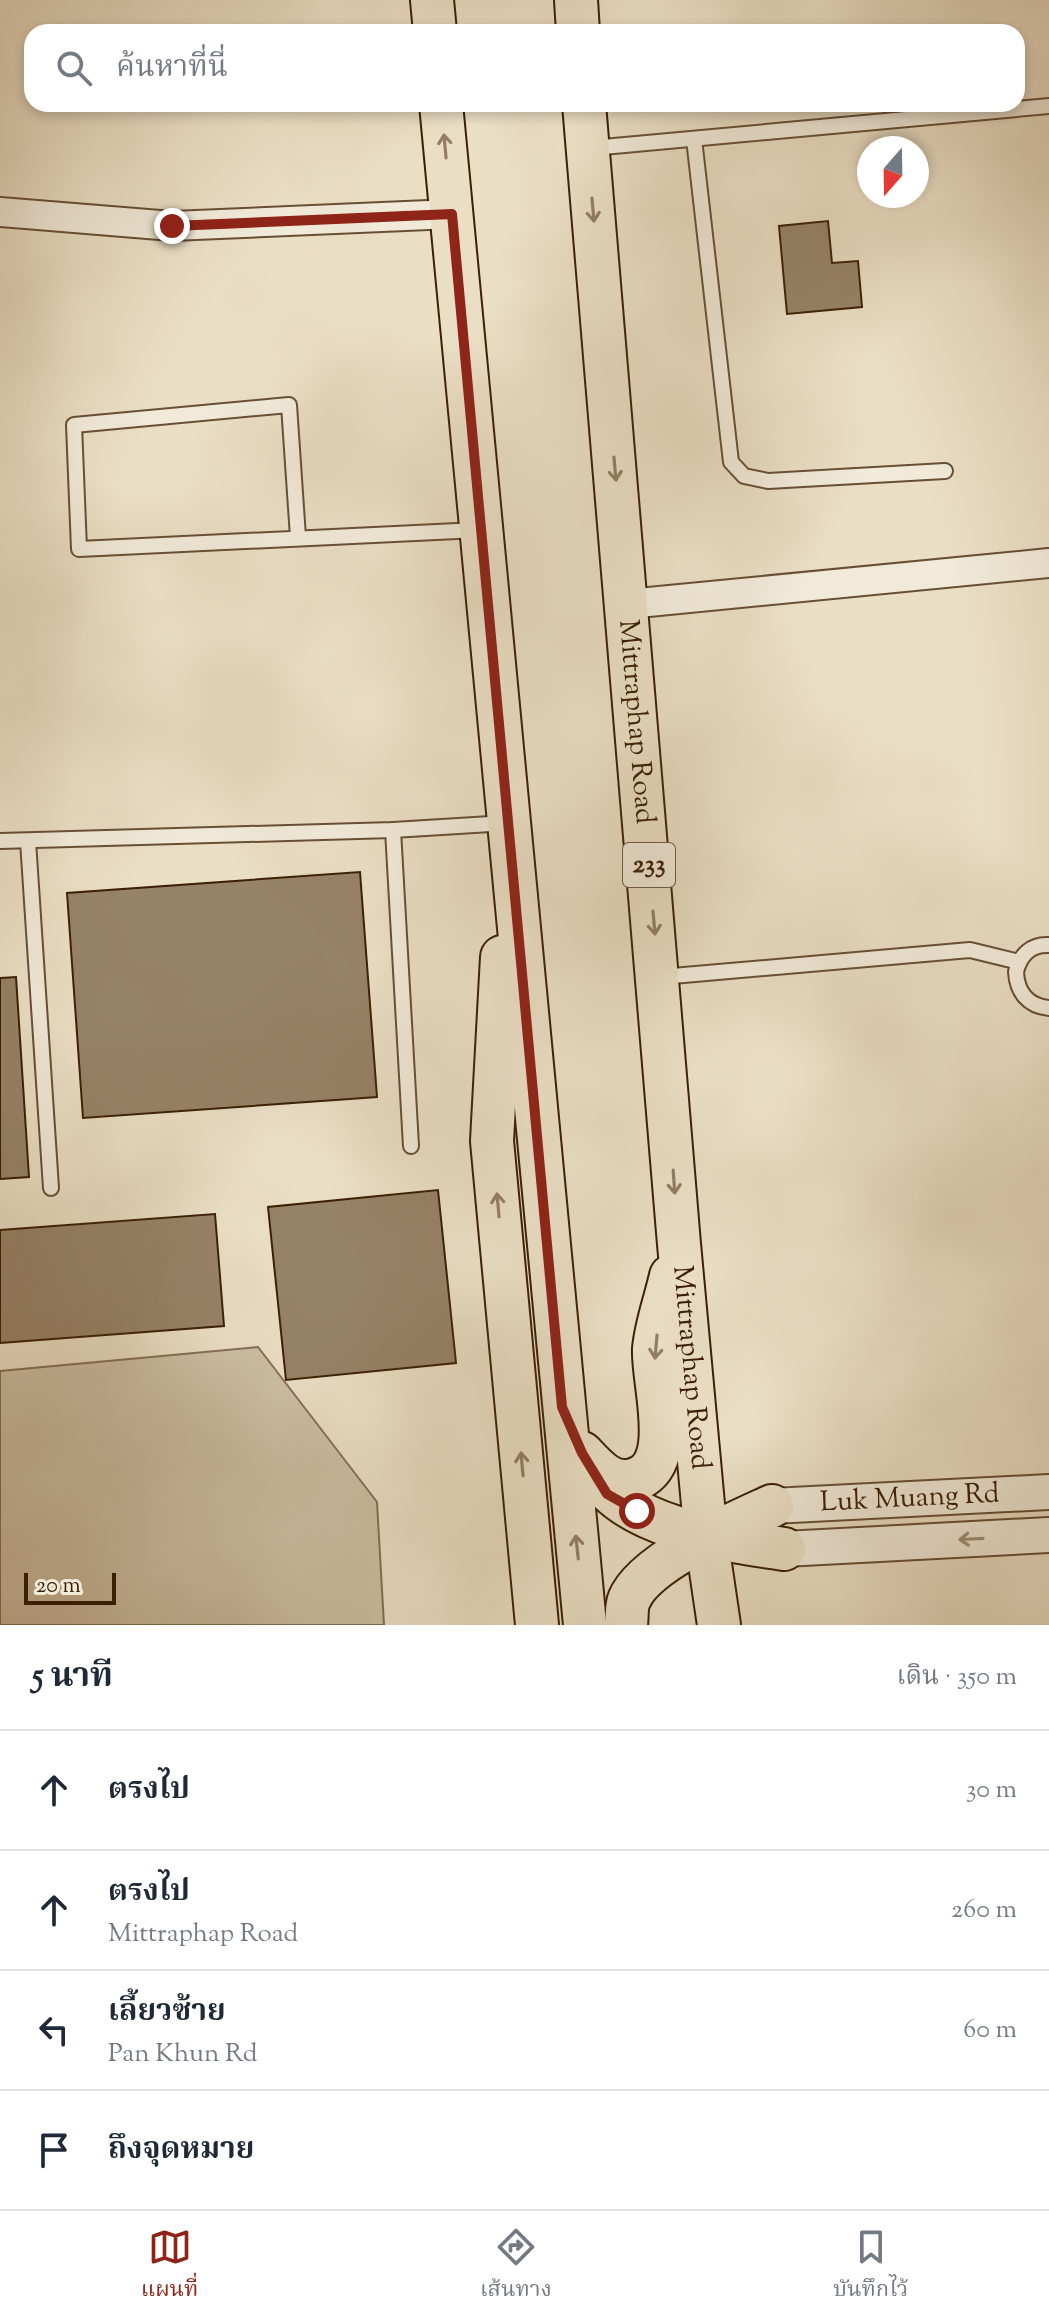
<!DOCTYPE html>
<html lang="th">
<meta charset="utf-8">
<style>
:root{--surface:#fff;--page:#f6f6f7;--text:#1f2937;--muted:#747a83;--line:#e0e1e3;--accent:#8f2418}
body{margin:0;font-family:"Sorts Mill Goudy","Noto Serif Thai",serif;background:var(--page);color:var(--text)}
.compass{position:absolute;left:857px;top:136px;width:72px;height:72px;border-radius:50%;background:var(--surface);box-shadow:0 4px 12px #0003;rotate:200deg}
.scale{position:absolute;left:24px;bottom:20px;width:92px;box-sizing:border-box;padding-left:8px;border:4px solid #3c1f04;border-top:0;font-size:22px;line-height:28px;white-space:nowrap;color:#3c1f04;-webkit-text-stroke:6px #f1ead9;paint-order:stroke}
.stop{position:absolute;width:24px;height:24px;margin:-18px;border:6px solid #8f2418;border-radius:50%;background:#fff}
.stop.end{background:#8f2418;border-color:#fff;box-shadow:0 2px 8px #0008}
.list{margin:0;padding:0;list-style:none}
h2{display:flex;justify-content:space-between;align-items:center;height:104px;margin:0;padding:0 32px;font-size:34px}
h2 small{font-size:26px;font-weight:400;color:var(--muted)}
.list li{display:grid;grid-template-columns:52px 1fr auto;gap:24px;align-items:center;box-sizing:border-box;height:120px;padding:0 32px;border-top:2px solid var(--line)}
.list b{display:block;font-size:30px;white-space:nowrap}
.list p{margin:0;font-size:26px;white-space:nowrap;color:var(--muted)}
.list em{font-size:26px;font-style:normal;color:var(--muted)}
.icon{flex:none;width:44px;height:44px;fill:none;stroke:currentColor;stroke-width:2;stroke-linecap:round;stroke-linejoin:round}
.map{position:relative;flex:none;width:1049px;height:1625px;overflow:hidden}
.search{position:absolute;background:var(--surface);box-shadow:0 4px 12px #0003;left:24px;right:24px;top:24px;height:88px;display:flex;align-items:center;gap:20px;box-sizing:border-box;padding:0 28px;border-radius:24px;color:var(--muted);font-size:30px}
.sheet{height:584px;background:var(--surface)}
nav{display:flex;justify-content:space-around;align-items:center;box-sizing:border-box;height:112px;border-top:2px solid var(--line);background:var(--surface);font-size:22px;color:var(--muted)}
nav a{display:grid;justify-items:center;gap:4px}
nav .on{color:var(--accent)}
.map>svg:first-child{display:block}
</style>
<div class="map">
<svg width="1049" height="1625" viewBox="0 0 1049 1625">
<rect width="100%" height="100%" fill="#eadec5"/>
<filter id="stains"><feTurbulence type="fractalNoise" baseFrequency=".0025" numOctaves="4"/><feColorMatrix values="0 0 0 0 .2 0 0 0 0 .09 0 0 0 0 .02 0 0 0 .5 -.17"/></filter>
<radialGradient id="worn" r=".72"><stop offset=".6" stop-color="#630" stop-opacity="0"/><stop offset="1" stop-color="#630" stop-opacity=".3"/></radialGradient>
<!-- green -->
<polygon fill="#ccbea4" stroke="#846e54" stroke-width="2" points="258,1347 377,1502 384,1625 0,1625 0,1371"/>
<!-- building -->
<g fill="#968268" stroke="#3c1f04" stroke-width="2">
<polygon points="828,221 832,263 858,261 862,307 787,314 779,226"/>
<polygon points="360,872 377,1097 83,1118 67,893"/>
<polygon points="16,977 29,1177 0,1179 0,978"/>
<polygon points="438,1190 456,1363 286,1380 268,1207"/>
<polygon points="215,1214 224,1326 0,1343 0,1230"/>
</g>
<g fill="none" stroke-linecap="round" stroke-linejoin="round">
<!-- service casing -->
<g stroke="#684f34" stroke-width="18">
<g id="service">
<polyline points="694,139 731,462 744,476 768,481 945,471"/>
<polyline points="592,148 1049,106"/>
<polyline points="298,537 289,405 74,425 79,549 478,530"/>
<polyline points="393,830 411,1146"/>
<polyline points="0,841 393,830 507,823"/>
<polyline points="28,841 51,1188"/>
<path d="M1049,945c-18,-1 -29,10 -33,27 1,20 12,34 33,36"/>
<polyline points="661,977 970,950 1019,962"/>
</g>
</g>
<!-- minor casing -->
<g stroke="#684f34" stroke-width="32">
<g id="minor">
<polyline points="0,212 172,226 452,214"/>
<polyline points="628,604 1049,563"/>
</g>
</g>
<!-- tertiary casing -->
<g stroke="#684f34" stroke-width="38">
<g id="tertiary">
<path id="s1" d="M772,1506l277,-14"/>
<polyline points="784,1549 1049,1535"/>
</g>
</g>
<!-- primary casing -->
<g stroke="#3c1f04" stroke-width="46">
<g id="primary">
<polyline points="432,0 435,32"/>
<polyline points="576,0 578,32"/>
<polyline points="441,104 585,1625"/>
<path id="s2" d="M584,104l95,1140 27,293 13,88"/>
<polyline points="502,957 492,1141 537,1625"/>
<path d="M582,1453c14,15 29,33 51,27 48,-12 19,-97 21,-131 2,-24 12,-50 17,-73"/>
<path d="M595,1474c34,55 130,66 189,75"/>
<path d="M626,1625c1,-7 0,-18 3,-25 15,-38 106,-77 143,-94"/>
</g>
</g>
<!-- service -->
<use href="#service" stroke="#f1ead9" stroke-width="14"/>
<!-- minor -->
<use href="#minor" stroke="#f1ead9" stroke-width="28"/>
<!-- tertiary -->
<use href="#tertiary" stroke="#f1ead9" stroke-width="34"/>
<!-- primary -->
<use href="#primary" stroke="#eadec5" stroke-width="42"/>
</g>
<!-- one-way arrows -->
<defs><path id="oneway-shaft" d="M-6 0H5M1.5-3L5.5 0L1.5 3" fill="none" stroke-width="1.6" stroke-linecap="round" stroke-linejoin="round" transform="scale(2)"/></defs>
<g stroke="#937e64">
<use href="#oneway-shaft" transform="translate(445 146) rotate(-95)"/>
<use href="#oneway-shaft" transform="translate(593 210) rotate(85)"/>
<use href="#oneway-shaft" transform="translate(615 469) rotate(85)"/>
<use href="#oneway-shaft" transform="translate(654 923) rotate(85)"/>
<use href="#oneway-shaft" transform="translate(674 1182) rotate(86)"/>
<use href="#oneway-shaft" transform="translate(498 1205) rotate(-95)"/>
<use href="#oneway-shaft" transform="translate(656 1347) rotate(95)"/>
<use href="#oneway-shaft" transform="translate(522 1464) rotate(-95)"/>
<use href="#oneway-shaft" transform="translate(577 1547) rotate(-96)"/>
</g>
<use stroke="#a08f79" href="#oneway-shaft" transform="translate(971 1539) rotate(177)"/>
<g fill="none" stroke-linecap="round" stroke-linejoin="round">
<!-- route -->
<polyline stroke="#8f2418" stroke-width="10" points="172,226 452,214 562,1407 582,1453 607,1494 637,1511"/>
</g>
<g text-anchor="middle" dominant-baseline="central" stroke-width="6" stroke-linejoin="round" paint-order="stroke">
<!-- shield labels -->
<rect fill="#f1ead9" stroke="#725c44" stroke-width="2" x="623" y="843" width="52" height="44" rx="6"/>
<g font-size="26" font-weight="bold" fill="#3c1f04">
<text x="649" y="865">233</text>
</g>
<!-- street labels -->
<g font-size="28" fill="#3c1f04" stroke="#f1ead9">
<text stroke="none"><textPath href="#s2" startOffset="620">Mittraphap Road</textPath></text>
<text stroke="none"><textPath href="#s2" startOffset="1268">Mittraphap Road</textPath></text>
<text stroke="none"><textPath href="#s1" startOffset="138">Luk Muang Rd</textPath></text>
</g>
</g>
<rect width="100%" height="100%" filter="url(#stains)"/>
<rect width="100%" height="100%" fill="url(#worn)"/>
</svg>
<svg class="compass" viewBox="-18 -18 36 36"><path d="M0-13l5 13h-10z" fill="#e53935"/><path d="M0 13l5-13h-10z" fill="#747a83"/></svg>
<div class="scale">20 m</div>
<div class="stop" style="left:637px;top:1511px"></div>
<div class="stop end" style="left:172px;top:226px"></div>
<div class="search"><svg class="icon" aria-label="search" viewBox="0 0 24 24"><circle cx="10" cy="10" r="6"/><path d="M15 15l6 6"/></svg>ค้นหาที่นี่</div>
</div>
<section class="sheet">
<h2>5 นาที<small>เดิน · 350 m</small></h2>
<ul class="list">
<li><svg class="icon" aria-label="ahead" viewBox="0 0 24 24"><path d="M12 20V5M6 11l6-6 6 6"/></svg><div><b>ตรงไป</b></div><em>30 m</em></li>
<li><svg class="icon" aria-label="ahead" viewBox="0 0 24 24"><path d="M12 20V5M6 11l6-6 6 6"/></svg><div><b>ตรงไป</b><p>Mittraphap Road</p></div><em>260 m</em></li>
<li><svg class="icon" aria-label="left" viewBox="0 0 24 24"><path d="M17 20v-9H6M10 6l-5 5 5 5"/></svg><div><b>เลี้ยวซ้าย</b><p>Pan Khun Rd</p></div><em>60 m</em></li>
<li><svg class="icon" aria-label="arrive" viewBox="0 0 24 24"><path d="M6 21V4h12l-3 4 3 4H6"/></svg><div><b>ถึงจุดหมาย</b></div></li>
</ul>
</section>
<nav>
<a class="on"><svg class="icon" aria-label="map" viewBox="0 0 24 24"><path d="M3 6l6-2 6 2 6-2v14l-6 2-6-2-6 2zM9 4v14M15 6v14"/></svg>แผนที่</a>
<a><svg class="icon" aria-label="directions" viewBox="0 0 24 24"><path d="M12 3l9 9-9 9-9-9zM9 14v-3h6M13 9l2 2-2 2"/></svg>เส้นทาง</a>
<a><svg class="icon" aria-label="saved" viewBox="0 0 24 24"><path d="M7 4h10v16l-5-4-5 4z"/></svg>บันทึกไว้</a>
</nav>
